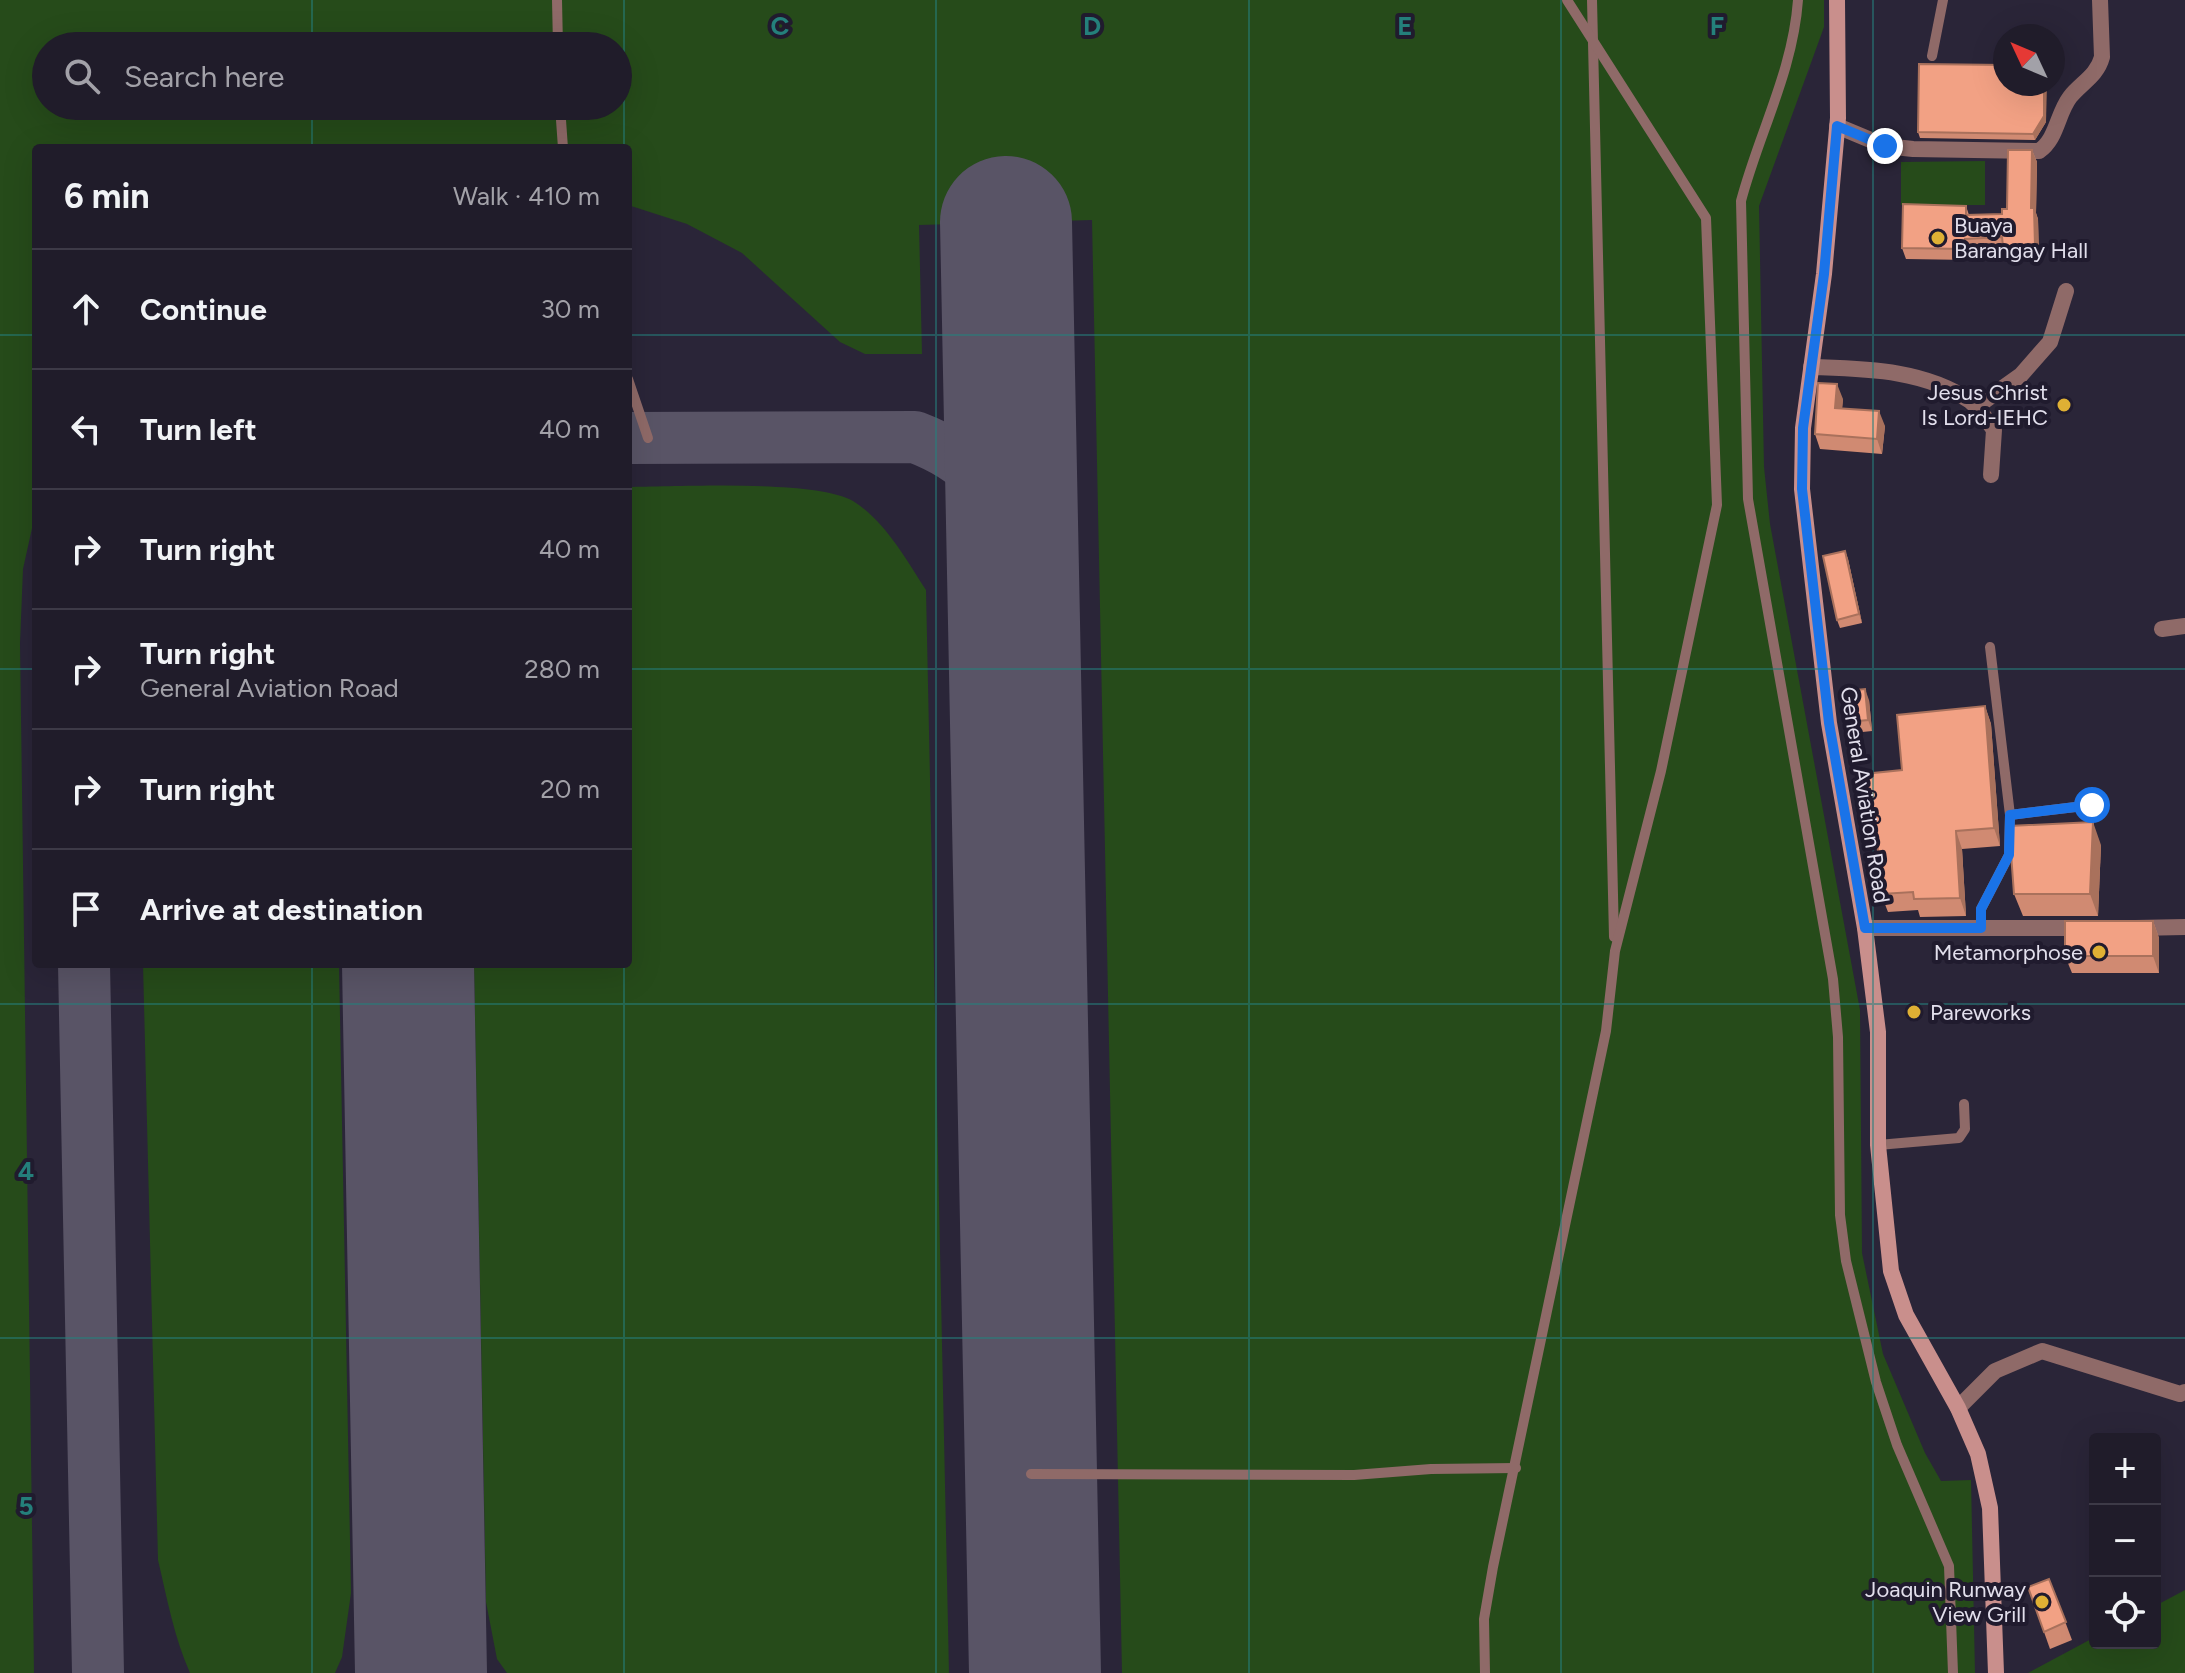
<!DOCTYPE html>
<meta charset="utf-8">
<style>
:root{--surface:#201c2a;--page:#282532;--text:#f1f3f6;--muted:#a2a1a8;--line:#3d3a47}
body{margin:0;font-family:Figtree,sans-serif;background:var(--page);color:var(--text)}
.controls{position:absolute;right:24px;bottom:24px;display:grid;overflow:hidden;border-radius:8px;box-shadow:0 8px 32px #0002}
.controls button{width:72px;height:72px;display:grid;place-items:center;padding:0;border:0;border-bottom:2px solid var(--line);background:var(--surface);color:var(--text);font:40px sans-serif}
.compass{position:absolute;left:1993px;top:24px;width:72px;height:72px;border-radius:50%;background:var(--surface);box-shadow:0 8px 32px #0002;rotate:314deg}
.stop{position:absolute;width:24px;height:24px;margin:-18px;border:6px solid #1a73e8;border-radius:50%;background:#fff}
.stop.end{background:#1a73e8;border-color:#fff;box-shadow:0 2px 8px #0008}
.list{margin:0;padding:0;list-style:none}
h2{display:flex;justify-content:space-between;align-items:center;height:104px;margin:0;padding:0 32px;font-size:34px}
h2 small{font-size:26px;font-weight:400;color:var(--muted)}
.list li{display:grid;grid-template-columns:52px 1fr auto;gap:24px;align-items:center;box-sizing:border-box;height:120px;padding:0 32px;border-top:2px solid var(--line)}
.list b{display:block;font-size:30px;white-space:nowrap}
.list p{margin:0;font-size:26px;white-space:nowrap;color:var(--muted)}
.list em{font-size:26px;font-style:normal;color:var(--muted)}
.icon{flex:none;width:44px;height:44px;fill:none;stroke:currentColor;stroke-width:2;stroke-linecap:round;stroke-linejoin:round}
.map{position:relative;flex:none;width:2185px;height:1673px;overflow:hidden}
.search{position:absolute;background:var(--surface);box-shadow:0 8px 32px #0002;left:32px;top:32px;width:600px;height:88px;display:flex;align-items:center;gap:20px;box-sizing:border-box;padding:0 28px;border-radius:44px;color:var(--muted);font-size:30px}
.panel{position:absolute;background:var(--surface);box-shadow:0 8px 32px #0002;left:32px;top:144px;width:600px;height:824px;border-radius:8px}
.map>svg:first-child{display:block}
</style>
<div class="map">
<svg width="2185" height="1673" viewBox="0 0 2185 1673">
<rect width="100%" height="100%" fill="#2a2538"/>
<!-- green -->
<g fill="#264b1a" fill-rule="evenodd">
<path d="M0,0h1824v27l-65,179 5,261 6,57 90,486 2,243 21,101 42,99 16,28 30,-1 4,193h-853l-30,-1453 -173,5 3,129h-57l-25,-12 -98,-89 -55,-29 -59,-19v-57h-592v362l-13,59 -3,74 14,1030h-34zM46,46h572v60h-572z"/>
<polygon points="1985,161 1985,205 1901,205 1901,162"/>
<path d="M628,487c48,0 188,-8 225,14 32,20 53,58 73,89l23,1083h-442l-10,-14 -11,-57 -12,-638h154z"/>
<path d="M143,964h196l12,629 -9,64 -7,16h-145c-16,-36 -23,-75 -32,-113z"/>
<polygon points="2185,1590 2185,1673 2028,1673 2095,1637 2095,1643 2155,1643 2155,1606"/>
</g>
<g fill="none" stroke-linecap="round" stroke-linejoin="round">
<!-- taxiway -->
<g stroke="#595466" stroke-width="52">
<path d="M628,438l287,-1c60,23 83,52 97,114"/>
<polyline points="84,964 98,1673"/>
</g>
<!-- runway -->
<g stroke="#595466" stroke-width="132">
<polyline points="1006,222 1035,1673"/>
<polyline points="408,964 421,1673"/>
</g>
<!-- lane -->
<g stroke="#8f6a68" stroke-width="10">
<polyline points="557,0 558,46"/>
<polyline points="1592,0 1614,937"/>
<path d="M1798,0c-5,71 -39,133 -57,201l7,298 85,480 5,58 2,178 6,46 30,121 21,63 52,121 4,107"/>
<polyline points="1932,56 1943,0"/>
<polyline points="560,106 563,148"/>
<polyline points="628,379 648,438"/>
<polyline points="2010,815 2092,805"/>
<polyline points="1981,928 1981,909 2009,855 2010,815 1990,647"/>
<polyline points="1878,1145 1959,1138 1965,1129 1964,1104"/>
<polyline points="1031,1474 1354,1475 1431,1469 1516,1468"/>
<polyline points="1485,1673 1484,1619 1493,1567 1606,1031 1615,951 1661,771 1717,505 1706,218 1567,0"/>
</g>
<!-- street -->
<g stroke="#8f6a68" stroke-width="16">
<path d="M1837,126l48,20 28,3 126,2c18,-12 18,-37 31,-54 11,-14 27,-21 32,-40l-2,-57"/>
<path d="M1811,367c54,2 112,2 159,34 9,7 17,19 24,29l-3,45"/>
<polyline points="1976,407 2021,375 2050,342 2066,291"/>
<polyline points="2162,629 2185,626"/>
<polyline points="1865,928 2088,928"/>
<polyline points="2135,928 2185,927"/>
<polyline points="1958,1408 1995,1371 2042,1351 2180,1394 2185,1392"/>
</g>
<!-- secondary -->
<polyline stroke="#c98f8c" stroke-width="16" points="1837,0 1838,118 1824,274 1803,428 1802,489 1829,723 1865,928 1878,1032 1878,1145 1891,1271 1906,1315 1958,1408 1978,1454 1990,1508 1996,1673"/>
</g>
<!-- wall -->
<g fill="#d08a72">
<polygon points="2046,122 2035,140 1920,138 1918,132"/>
<polygon points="2032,150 2037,162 2036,213 2038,219 2039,257 2007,258 2004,249 1969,251 1969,260 1906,259 1902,248 1966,206 1969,215 2002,214 2007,209"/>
<polygon points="1843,399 1842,408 1885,426 1882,454 1820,449 1815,434"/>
<polygon points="1845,551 1848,559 1862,623 1840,628 1837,620"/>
<polygon points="1869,700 1872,731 1853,733 1848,722"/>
<polygon points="1985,706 1991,724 2000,846 1962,849 1966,916 1920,917 1918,910 1888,912 1881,894 1877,828 1874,828 1868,811 1902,770"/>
<polygon points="2101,845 2098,916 2023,916 2014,894"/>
<polygon points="2153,921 2159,938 2159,973 2072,973 2065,956"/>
<polygon points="2049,1579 2072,1640 2050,1649 2044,1632"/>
</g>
<!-- shaded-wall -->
<g fill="#a9715c">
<polygon points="2044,84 2047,84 2046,122 2035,140 2033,134"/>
<polygon points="2032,150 2037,162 2036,213 2038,219 2039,257 2035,246 2031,208"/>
<polygon points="1965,239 1969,251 1969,260 1965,249"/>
<polygon points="1837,384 1843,399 1841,423 1835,408"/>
<polygon points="1879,411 1885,426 1882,454 1877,439"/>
<polygon points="1845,551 1848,559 1862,623 1859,614"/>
<polygon points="1865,689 1869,700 1872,731 1868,720"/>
<polygon points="1985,706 1991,724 2000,846 1994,828"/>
<polygon points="2093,822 2101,845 2098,916 2090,894"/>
<polygon points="1956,831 1962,849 1966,916 1960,898"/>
<polygon points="2153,921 2159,938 2159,973 2153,956"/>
</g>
<!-- building -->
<g fill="#f2a184" stroke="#a9715c" stroke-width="2">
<polygon points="1919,64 2005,65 2005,84 2044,84 2044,116 2033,134 1918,132"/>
<polygon points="2008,150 2032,150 2031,208 2034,208 2035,246 2003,246 2002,237 1965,239 1965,249 1902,248 1903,204 1966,206 1966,215 2002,214 2002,209 2007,209"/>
<polygon points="1818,383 1837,384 1835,408 1879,411 1877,439 1815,434"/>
<polygon points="1845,551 1859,614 1837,620 1823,556"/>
<polygon points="1865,689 1868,720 1848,722 1846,691"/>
<polygon points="1985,706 1994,828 1956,831 1960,898 1914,899 1913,892 1881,894 1875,810 1868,811 1864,774 1902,770 1897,715"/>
<polygon points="2093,822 2090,894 2014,894 2009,826"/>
<rect x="2065" y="921" width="88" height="35"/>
<polygon points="2049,1579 2066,1622 2044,1632 2028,1587"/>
</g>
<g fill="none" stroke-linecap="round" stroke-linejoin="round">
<!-- route -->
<polyline stroke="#1a73e8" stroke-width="10" points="1885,146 1837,126 1824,274 1803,428 1802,489 1829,723 1865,928 1981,928 1981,909 2009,855 2010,815 2092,805"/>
</g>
<!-- grid -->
<path fill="none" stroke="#24807b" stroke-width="2" stroke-opacity="0.55" d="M312,0v46M624,0v148M936,0v1673M1249,0v1673M1561,0v1673M1873,0v1673M312,106v42M0,335h36M628,335h1557M0,669h36M628,669h1557M312,964v709M624,964v709M0,1004h2185M0,1338h2185"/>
<!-- markers -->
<g fill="#dfb034" stroke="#201b2e" stroke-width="3">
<circle cx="1938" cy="238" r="8"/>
<circle cx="2064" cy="405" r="8"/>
<circle cx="2099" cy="952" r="8"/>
<circle cx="1914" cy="1012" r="8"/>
<circle cx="2042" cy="1602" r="8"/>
</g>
<g text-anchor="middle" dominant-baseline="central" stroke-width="8" stroke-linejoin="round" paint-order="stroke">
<!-- poi labels -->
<g font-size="22" fill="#e2dfec" stroke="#201b2e" text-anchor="end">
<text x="1954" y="225" text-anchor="start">Buaya<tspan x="1954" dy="25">Barangay Hall</tspan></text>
<text x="2048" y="392">Jesus Christ<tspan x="2048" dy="25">Is Lord-IEHC</tspan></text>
<text x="2083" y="952">Metamorphose</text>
<text x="1930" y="1012" text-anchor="start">Pareworks</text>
<text x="2026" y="1589">Joaquin Runway<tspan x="2026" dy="25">View Grill</tspan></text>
</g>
<!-- street labels -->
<g font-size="22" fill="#e2dfec" stroke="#201b2e">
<text transform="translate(1865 795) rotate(81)">General Aviation Road</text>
</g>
</g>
<g font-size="26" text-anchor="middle" font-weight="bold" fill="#24807b" stroke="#201b2e" stroke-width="8" stroke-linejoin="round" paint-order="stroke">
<text x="780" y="35">C</text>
<text x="1092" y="35">D</text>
<text x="1405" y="35">E</text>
<text x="1717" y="35">F</text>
<text x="26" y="1180">4</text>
<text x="26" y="1515">5</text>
</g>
</svg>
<div class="controls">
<button>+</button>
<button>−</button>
<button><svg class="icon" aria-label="locate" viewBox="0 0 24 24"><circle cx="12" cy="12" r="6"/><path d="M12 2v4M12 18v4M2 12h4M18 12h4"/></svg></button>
</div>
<svg class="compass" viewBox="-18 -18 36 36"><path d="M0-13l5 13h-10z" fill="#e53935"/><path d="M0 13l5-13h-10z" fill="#a2a1a8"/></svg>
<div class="stop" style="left:2092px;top:805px"></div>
<div class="stop end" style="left:1885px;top:146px"></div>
<div class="search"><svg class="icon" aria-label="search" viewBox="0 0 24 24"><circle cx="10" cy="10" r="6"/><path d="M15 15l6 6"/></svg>Search here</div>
<section class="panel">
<h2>6 min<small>Walk · 410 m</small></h2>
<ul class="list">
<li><svg class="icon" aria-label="ahead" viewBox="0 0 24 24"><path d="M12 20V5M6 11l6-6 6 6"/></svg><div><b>Continue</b></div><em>30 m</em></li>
<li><svg class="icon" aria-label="left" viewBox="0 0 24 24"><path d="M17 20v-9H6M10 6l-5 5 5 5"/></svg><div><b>Turn left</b></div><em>40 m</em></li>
<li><svg class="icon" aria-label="right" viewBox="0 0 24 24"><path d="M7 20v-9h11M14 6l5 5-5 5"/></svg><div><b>Turn right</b></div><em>40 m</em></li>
<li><svg class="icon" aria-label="right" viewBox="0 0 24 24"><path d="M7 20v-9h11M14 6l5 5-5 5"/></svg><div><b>Turn right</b><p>General Aviation Road</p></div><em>280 m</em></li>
<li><svg class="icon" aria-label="right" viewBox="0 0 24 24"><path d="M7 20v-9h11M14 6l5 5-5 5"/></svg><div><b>Turn right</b></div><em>20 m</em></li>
<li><svg class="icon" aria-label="arrive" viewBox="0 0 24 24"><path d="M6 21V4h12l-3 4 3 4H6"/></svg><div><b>Arrive at destination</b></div></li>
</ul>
</section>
</div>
